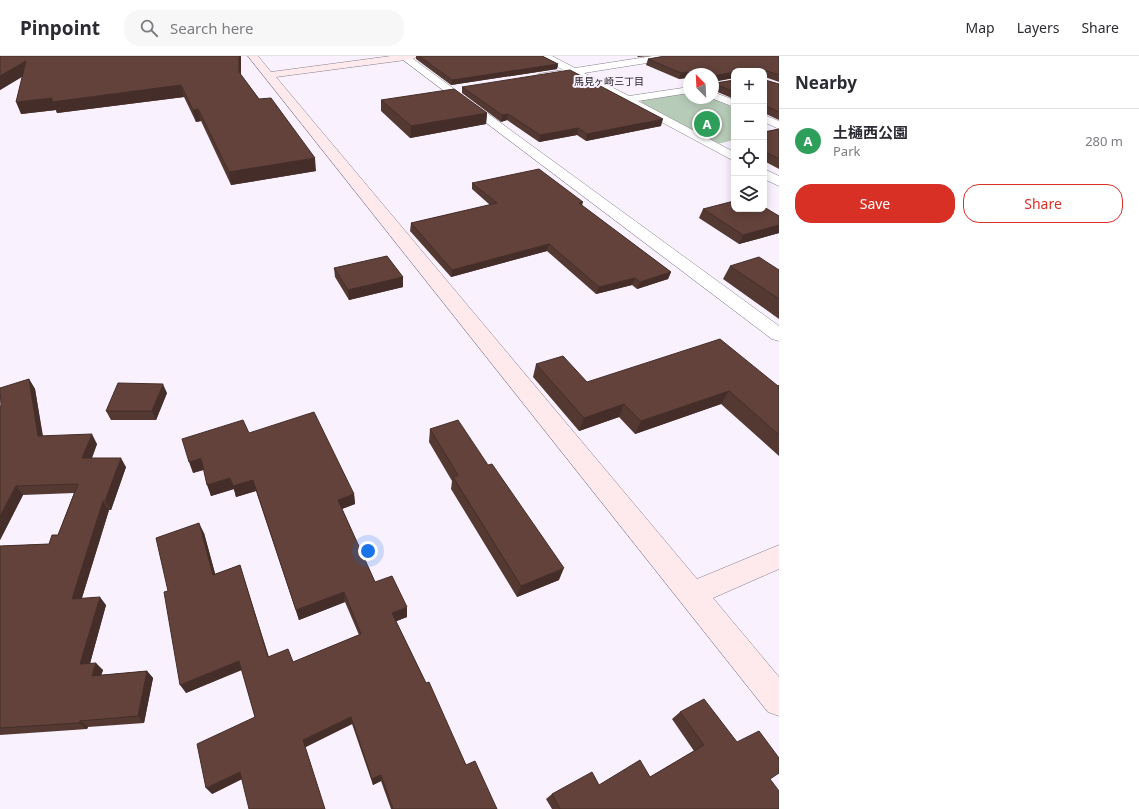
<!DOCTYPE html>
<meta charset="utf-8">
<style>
:root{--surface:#fff;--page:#f7f7f7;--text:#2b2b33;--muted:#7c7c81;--line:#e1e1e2;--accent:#d93025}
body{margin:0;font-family:"Noto Sans","Noto Sans JP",sans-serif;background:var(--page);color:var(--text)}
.controls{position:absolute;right:12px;top:12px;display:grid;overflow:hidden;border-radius:8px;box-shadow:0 2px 10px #0003}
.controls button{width:36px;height:36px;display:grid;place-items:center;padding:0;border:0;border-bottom:1px solid var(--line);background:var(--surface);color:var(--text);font:20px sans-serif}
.compass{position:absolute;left:683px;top:12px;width:36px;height:36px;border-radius:50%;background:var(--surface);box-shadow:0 2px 10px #0003;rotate:336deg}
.you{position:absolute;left:368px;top:495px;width:14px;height:14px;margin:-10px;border:3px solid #fff;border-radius:50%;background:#1a73e8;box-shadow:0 0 0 6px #1a73e833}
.badge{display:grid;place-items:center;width:26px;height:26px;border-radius:50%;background:var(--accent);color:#fff;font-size:13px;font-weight:700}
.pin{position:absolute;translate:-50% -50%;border:2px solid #fff;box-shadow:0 1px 4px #0006}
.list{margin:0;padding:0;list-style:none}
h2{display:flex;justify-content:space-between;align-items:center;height:52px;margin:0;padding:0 16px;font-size:17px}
h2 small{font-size:13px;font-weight:400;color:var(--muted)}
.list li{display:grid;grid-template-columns:26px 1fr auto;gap:12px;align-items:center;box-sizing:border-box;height:64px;padding:0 16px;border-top:1px solid var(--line)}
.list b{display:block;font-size:15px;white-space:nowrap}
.list p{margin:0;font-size:13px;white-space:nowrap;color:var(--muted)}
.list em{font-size:13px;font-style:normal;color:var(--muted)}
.actions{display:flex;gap:8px;padding:12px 16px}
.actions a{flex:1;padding:9px 0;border:1px solid var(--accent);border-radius:16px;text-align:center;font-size:14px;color:var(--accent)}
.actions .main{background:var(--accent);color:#fff}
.icon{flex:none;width:22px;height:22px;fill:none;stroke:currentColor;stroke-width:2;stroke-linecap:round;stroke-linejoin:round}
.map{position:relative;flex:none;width:779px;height:753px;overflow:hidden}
header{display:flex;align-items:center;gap:24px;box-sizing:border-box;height:56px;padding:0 20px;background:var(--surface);border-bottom:1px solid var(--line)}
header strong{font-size:19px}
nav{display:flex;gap:22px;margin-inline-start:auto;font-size:14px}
.search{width:280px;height:36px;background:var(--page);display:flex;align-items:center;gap:10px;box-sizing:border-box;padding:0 14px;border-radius:16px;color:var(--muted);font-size:15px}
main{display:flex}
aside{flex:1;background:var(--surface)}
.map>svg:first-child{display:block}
</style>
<header>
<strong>Pinpoint</strong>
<div class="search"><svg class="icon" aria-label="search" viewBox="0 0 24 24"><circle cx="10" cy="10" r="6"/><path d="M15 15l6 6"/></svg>Search here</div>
<nav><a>Map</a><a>Layers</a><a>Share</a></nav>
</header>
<main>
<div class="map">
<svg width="779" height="753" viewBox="0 0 779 753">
<rect width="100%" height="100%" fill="#f9f1fe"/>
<!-- green -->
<polygon fill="#b7ccb8" points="689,35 689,42 713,42 734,52 734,84 717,88 641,47 642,43"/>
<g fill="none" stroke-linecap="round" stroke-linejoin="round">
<!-- street casing -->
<g stroke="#867f8a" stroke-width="1">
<g id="street">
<polygon points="398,0 409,0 779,270 779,285 772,283"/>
<polygon points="540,0 552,0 575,12 653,0 677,0 672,3 584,17 629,40 689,31 689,37 638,45 734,96 734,105 572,18 538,22 537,20 538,18 563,14"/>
<polygon points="713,36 734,44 734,51 711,42 713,42"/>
<polygon points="764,59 779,65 779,73 764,66"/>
<polygon points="764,113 779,120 779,130 764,123"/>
</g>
</g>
<!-- secondary casing -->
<g stroke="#867f8a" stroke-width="1">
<polygon id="secondary" points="248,0 258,0 271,16 391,0 418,0 413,3 276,21 697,523 779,489 779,513 713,542 779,621 779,660 768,656"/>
</g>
<!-- street -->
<use href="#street" fill="#fff" fill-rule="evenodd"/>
<!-- secondary -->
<use href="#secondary" fill="#feeaec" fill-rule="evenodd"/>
</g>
<!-- wall -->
<g fill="#543932">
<polygon points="0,0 241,0 241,19 259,43 316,115 231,129 201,65 196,66 184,41 57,57 56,54 21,58 22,21 0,34"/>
<polygon points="416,0 542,0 558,8 557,13 451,29 416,3"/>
<polygon points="637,0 651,0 638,1"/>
<polygon points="779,0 779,26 765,21 765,24 779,28 779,64 764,57 764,15 734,15 734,22 715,25 716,27 734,24 734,43 713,34 713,18 689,18 689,23 686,22 679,23 646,9 648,3"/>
<polygon points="462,31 661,70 586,85 577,79 539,86 507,64 501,66 462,37"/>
<polygon points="381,44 487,57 486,68 410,82 381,55"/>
<polygon points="779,73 779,113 764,105 764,76"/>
<polygon points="472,127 583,146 582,150 671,216 668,223 637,233 632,229 596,238 547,195 451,221 410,175 411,167 490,149 472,133"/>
<polygon points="703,153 779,160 779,177 739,188 699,162"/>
<polygon points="730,210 779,214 779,263 723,223"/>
<polygon points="334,212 403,221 403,231 349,244 335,221"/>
<polygon points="536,308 587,326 778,330 779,329 779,400 721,348 635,378 619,361 579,375 533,321"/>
<polygon points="29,323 35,333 43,380 97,388 92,402 126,411 111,454 109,454 82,542 106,549 90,607 103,614 101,619 147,615 153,622 144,667 88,671 87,673 0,679 0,490 49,488 58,479 74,437 23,439 0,484 1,350"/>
<polygon points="167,337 156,364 111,364 106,355"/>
<polygon points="430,373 559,524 517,541 451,433 452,425 429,386"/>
<polygon points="249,377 354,438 355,448 342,453 375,526 407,561 396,565 426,627 466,709 497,753 391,753 381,725 373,729 352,668 212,738 255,661 242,614 186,637 168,535 204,477 215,518 240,509 243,519 269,601 293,606 359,579 345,546 299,564 256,435 236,441 234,433 211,440 204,414 193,417"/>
<polygon points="680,656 737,686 770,723 779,753 552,753 546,743 552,738 599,729 650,721 694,695 672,663"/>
</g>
<!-- shaded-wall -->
<g fill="#452e29">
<polygon points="239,0 241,0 241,27 239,16"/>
<polygon points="26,5 31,15 0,34 0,20"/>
<polygon points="558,8 557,13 451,29 452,24"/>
<polygon points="688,16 686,22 679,23 681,17"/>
<polygon points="734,16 734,22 713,26 714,20"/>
<polygon points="181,29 184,41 57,57 56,54 21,58 16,46"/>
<polygon points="198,53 201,65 196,66 193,54"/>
<polygon points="487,57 486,68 410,82 411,70"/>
<polygon points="508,58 507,64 501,66 502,59"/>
<polygon points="663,63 661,70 586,85 587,78"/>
<polygon points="578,72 577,79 539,86 540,79"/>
<polygon points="315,102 316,115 231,129 229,116"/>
<polygon points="779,169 779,177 739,188 743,179"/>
<polygon points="549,188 547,195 451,221 452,214"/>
<polygon points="671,216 668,223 637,233 640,226"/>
<polygon points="403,221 403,231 349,244 348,234"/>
<polygon points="635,222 632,229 596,238 599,231"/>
<polygon points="29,323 35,333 44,389 38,380"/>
<polygon points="163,328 167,337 156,364 152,355"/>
<polygon points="729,335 721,348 635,378 641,365"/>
<polygon points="624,348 619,361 579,375 584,362"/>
<polygon points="92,378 97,388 88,412 82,402"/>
<polygon points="121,402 126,411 111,454 105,445"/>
<polygon points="201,402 205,413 193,417 189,406"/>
<polygon points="230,422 234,433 211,440 207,429"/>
<polygon points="253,424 256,435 236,441 233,430"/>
<polygon points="16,430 23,439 0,484 0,460"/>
<polygon points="354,438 355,448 339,454 338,444"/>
<polygon points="103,445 109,454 79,551 72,543"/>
<polygon points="199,467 204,477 218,528 213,519"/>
<polygon points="564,512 559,524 517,541 521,530"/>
<polygon points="344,536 345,546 299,564 296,554"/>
<polygon points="100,541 106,549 88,615 80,608"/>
<polygon points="407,551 407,561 392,567 392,557"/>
<polygon points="239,605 243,613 186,637 180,629"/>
<polygon points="96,607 103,614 99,627 92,620"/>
<polygon points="147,615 153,622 144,667 138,660"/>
<polygon points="351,661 352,668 305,691 325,753 303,684"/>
<polygon points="80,665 88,671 87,673 79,667"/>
<polygon points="240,716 244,722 212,738 206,732"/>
<polygon points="381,719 381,725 373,729 372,723"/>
</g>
<!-- building -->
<g fill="#62423a" stroke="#452e29">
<polygon points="0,0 239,0 239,16 259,43 271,42 315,102 229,116 198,53 193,54 181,29 52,46 52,42 16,46 26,5 0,20"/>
<polygon points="419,0 542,0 558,8 452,24"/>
<polygon points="665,0 779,0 779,19 767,15 765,16 765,24 779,28 779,56 764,49 764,15 734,15 734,16 714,20 716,27 734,24 734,36 713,27 713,18 693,18 688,16 681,17 648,3"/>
<polygon points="570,14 663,63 587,78 578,72 540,79 508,58 502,59 462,31"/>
<polygon points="454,33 487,57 411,70 381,44"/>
<polygon points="779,73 779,103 764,95 764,76"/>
<polygon points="539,113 583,146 579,147 671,216 640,226 635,222 599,231 549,188 452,214 411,167 497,147 472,127"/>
<polygon points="734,145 734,153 764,153 764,151 779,160 779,169 743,179 703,153"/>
<polygon points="387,200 403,221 348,234 334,212"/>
<polygon points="759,201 779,214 779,243 730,210"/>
<polygon points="720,283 778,330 779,329 779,379 729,335 641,365 624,348 584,362 536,308 563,300 587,326"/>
<polygon points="29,323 38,380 92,378 82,402 121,402 105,445 103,445 72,543 100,541 80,608 96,607 92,620 147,615 138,660 80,665 79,667 0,672 0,490 49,488 52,479 58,479 78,428 16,430 0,460 0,350 1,350 0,332"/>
<polygon points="118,327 163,328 152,355 106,355"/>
<polygon points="314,356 354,438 338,444 375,526 392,520 407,551 392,557 426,627 429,626 466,709 475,705 497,753 393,753 381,719 372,723 351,661 303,684 325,753 249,753 240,716 206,732 197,688 255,661 239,605 180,629 164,536 168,535 156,482 199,467 213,519 240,509 268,601 288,593 293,606 361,578 344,536 296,554 253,424 233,430 230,422 207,429 201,402 189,406 182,383 243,364 249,377"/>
<polygon points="458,364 488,409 492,408 564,512 521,530 453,421 458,419 430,373"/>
<polygon points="704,643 737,686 759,675 779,702 779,717 770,723 779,735 779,753 560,753 552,738 592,716 599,729 640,704 650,721 704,689 680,656"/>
</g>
<g text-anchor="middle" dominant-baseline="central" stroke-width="4" stroke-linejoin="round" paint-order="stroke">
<!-- far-neighbourhood labels -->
<g font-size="10" fill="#28252a" stroke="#f9f1fe">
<text x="609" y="25">馬見ヶ崎三丁目</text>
</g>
</g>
</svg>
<div class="controls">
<button>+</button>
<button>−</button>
<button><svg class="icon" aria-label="locate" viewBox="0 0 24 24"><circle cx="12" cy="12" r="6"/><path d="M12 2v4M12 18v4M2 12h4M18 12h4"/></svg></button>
<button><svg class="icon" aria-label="layers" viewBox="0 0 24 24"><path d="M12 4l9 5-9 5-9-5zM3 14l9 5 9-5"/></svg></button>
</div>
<svg class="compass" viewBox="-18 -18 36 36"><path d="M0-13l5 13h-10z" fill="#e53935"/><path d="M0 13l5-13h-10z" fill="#7c7c81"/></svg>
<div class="you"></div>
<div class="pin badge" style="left:707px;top:68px;background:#2e9e5b">A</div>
</div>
<aside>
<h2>Nearby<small></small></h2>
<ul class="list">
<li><span class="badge" style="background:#2e9e5b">A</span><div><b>土樋西公園</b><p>Park</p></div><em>280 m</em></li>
</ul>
<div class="actions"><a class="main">Save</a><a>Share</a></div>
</aside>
</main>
